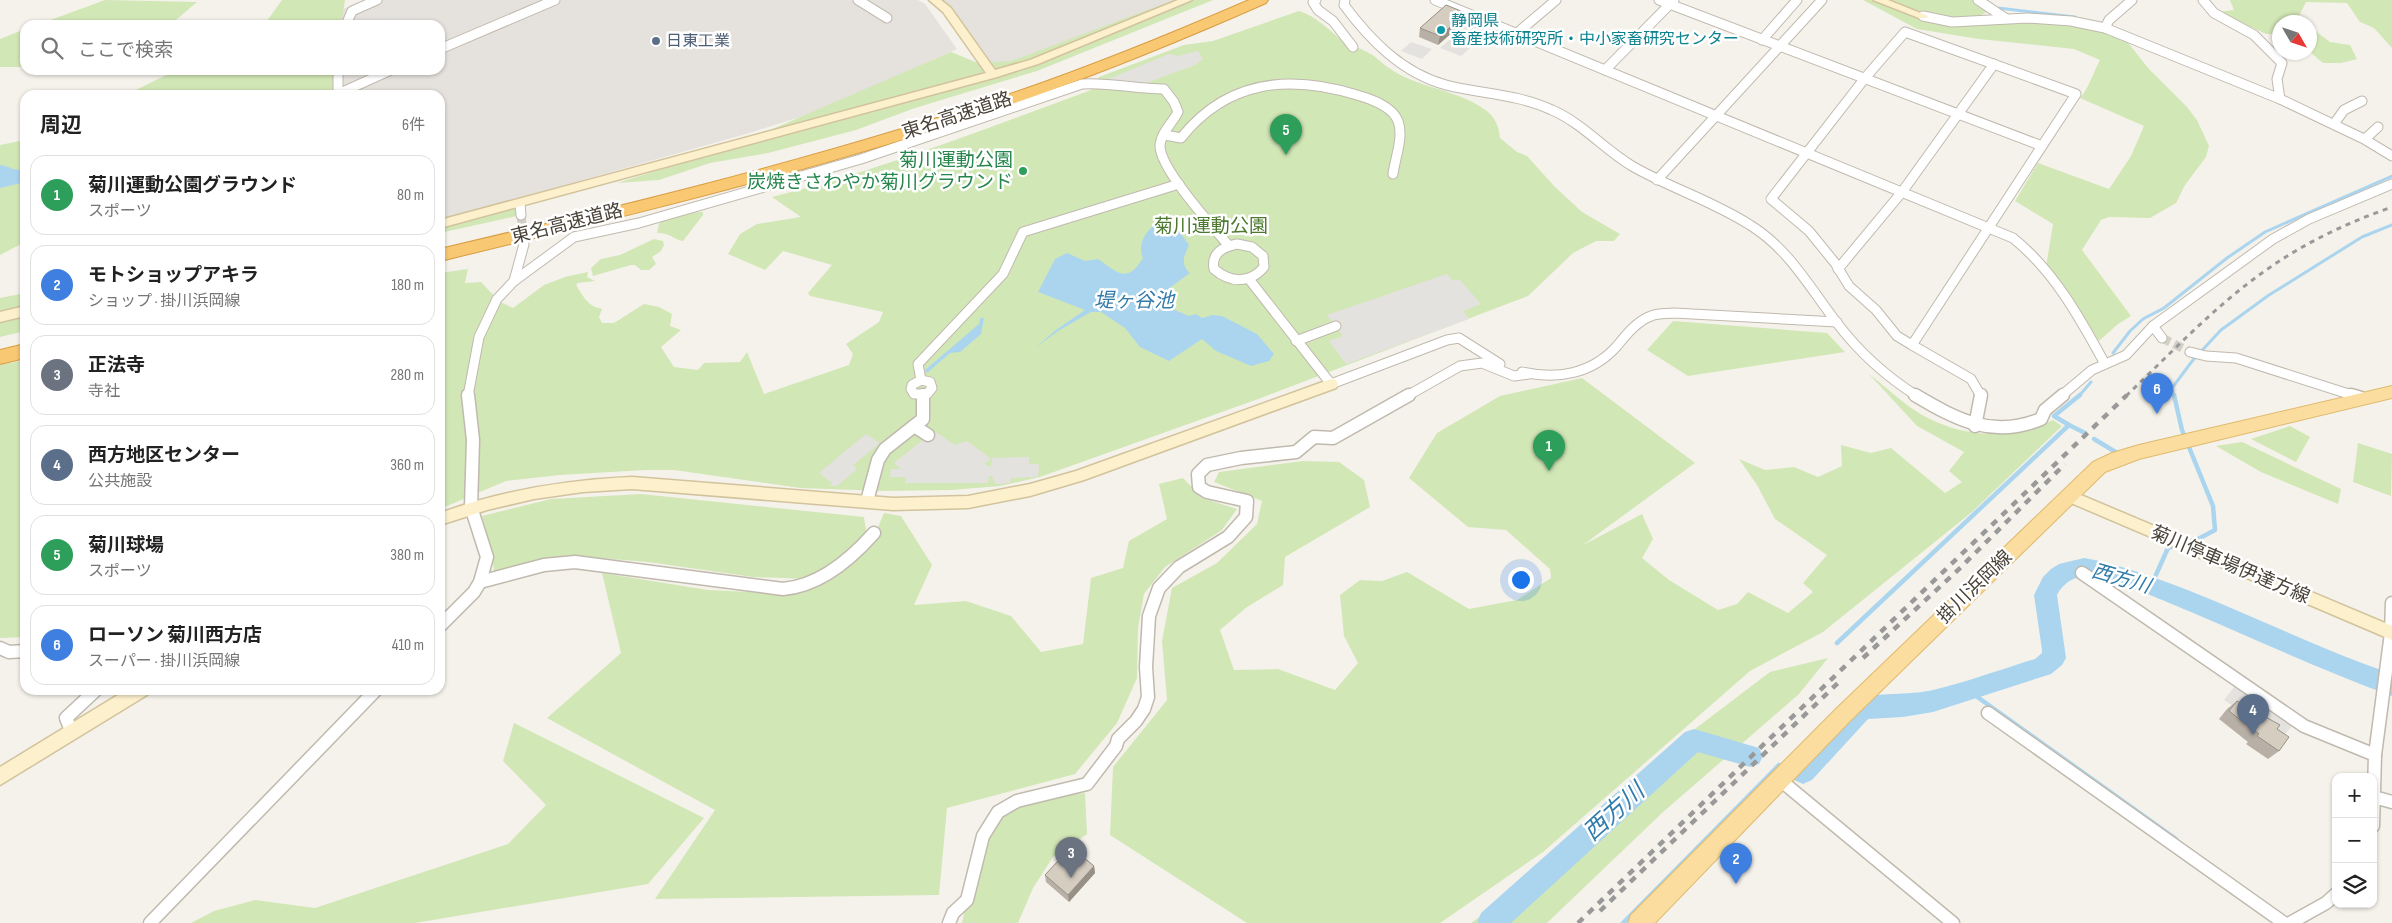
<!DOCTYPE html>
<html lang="ja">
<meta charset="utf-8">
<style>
:root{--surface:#fff;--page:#f6f6f6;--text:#222;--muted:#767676;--line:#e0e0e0;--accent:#2563eb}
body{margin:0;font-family:"Sofia Sans Condensed","Noto Sans JP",sans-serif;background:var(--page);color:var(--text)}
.controls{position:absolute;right:15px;bottom:15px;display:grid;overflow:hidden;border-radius:10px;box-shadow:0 1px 4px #0004}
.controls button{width:45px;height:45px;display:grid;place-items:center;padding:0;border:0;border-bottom:1px solid var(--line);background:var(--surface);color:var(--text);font:25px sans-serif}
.compass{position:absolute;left:2272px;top:15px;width:45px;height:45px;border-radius:50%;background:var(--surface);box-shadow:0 1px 4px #0004;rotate:129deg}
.you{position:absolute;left:1520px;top:579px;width:18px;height:18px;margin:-12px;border:4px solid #fff;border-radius:50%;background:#1a73e8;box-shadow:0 0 0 8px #1a73e833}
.badge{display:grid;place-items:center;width:32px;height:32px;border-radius:50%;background:var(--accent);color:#fff;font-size:16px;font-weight:700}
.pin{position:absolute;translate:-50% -41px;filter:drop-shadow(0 1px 2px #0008)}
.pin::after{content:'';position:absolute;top:26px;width:18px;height:15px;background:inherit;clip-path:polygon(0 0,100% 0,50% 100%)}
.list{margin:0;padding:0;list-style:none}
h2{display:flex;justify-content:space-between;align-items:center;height:65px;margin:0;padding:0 20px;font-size:21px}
h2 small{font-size:16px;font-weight:400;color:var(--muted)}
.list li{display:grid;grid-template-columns:32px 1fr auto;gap:15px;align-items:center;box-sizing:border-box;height:80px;margin:0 10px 10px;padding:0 10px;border:1px solid var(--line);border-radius:15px}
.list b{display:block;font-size:19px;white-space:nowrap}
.list p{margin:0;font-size:16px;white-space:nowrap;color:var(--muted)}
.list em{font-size:16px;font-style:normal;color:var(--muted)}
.icon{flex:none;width:28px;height:28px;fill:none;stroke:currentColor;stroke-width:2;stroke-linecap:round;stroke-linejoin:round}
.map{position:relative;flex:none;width:2392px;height:923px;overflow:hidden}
.search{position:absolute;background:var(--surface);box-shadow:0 1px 4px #0004;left:20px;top:20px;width:425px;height:55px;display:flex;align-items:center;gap:12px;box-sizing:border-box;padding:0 18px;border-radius:15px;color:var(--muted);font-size:19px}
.panel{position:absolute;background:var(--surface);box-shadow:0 1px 4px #0004;left:20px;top:90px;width:425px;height:605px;border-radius:15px}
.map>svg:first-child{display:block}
</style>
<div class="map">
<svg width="2392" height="923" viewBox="0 0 2392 923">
<rect width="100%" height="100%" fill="#f5f2eb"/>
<!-- industrial -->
<g fill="#e5e1dc">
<polygon points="365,0 918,0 925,4 957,49 819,111 746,134 440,220 440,95 322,95 323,70 440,70 440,25 324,25 324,17"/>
<polygon points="938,0 1181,0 995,69 951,9"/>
</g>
<!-- green -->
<g fill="#d2e7b6">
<polygon points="105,0 197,2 170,25 37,25"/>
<polygon points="282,0 345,0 341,25 264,25"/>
<polygon points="1174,0 1213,0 1037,71 915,108 856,130 768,153 710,163 659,180 617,183 724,150 951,52 978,63 1011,61"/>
<path d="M1863,0h7l64,23 91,-3 55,4 30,8 16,8 22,28 39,39 10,13 12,26 -3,11 -21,28 -9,18 -26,15 -41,-1 -8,3 -19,30 49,66 -13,8 -19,17 -53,-74 7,-43 -38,-23 23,-38 71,26 22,-33 13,-30 -64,-28c9,-10 13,-25 20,-38l-26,-11 -95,-10 -62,-10z"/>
<path d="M1889,0h84l16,11c-29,18 -71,-1 -100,-11z"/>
<polygon points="2230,0 2392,0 2392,48 2374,28 2360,22 2347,3 2306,2 2298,18 2304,22 2280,22 2279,34 2266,34 2219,12 2234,10"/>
<path d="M1299,11c17,5 30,19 44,30 7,5 17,7 24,11 9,4 14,11 22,16 28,20 67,21 95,41 11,7 15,18 16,29l17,14 10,4 28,31 27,25 38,22 -6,7h-18l-23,12 -45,43 -267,102 -221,79 -40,9 -48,4 -69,1 -83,-3 -126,-18h-29l-85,5 -54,6 -66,28v-236l28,-4 -3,14 16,-1 19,20 13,6 31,-23 21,-8 23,-5 -1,5 8,4 -17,2 -2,2c8,12 11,21 26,24l-3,8 3,6h12l30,-19 15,3 13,7 -2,12 11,4 -20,17 13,20 24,3 6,-7 36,-1 7,-10 17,42 85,-29 4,-11 -7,-10 33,-22 4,-10 -73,-16 -2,-3 24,-28 -49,-14 -18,19 -37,-16 12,-20 17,-10 44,-7 -29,-20c109,-27 213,-68 319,-107l8,-13 85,-32 29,-4z"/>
<polygon points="2310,27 2330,42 2350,45 2357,59 2341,63 2323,63 2310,52"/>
<polygon points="25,29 25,67 0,67 0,39"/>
<polygon points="176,70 338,70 338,95 126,95"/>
<polygon points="25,140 25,242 0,255 0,145"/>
<polygon points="520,204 521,215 440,233 440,224"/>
<path d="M698,212h5v3l-20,26c-10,-2 -15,-9 -26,-8l2,-9 4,-4z"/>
<polygon points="654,239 663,241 664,245 661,251 652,257 656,264 649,270 641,270 635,265 631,265 593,276 591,268 601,259 620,255"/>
<polygon points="25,293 25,331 0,337 0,298"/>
<polygon points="1673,321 1827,333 1845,352 1688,376 1647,350"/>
<polygon points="25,360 25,637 0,638 0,365"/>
<path d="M1869,374c17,13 35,31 55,42 44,23 83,23 129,4l9,6 -90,86 -149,120 -73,39 -207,181 -103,71h-193l-137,-88 3,-68 54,-67 -5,-59 10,-53 45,-25 40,-39 5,-23 -48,-19 5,-10 84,-11 36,1 25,18 6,27 -85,50 -2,28 -36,22 -27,23 14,40 44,-1 57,21 23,-27 -14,-27 -4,-41 20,-15 22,1 25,-9 62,37 48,-9 34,-22 -1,-9 -44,-39 -38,-3 -59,-49 28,-45 63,-37 82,-18 113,85 -112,82 59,-31 11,25 -11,19 27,22 49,30 19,-6 11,-12 40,21 25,-21 -10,-9 24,-28 -52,-36 -18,-34 -18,-26 26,11 29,-3 24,10 24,-11 -1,-21 30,8 20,-5 54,45 17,-11 -13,-11 15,-19 -47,-26z"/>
<polygon points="2290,426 2310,437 2296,462 2251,439"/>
<polygon points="2242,442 2341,489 2338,504 2261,472 2216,446"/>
<polygon points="2358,443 2392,454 2391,496 2353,482"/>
<polygon points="1183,478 1202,498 1237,509 1222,530 1165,567 1144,594 1138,628 1137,678 1117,723 1075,774 947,808 939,895 655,899 715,810 547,718 621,653 602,573 708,590 767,593 809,589 868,551 884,513 901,516 932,565 914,605 966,601 1011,616 1041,652 1083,644 1091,578 1123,568 1129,541 1167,519 1159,484"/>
<polygon points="641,494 864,517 867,537 810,579 753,577 648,562 575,556 494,572 492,552 482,516 551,499"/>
<polygon points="1828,658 1799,694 1662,813 1547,923 1471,923 1580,844 1687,735 1770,672"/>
<polygon points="514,723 704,818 648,884 415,923 191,923 214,911 255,900 315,908 508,844 546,805 503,761"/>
<polygon points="1085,793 1087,834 1053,857 1033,888 1018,923 962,923 967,900 993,820 1017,801"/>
</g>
<!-- parking -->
<g fill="#e4e2df">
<polygon points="406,15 420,25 355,25 356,17"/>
<polygon points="1468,24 1488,32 1461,56 1440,48"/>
<polygon points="1411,42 1432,49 1422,59 1401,51"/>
<polygon points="1198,51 1203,59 1195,65 1138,86 1099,83 1169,54 1178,56"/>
<polygon points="1447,274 1453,281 1459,279 1481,304 1463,311 1469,319 1346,364 1329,341 1343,336 1327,315"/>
<polygon points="934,431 955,445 967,441 991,459 984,464 991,467 992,458 1029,457 1029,464 1039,464 1038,477 1011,478 1010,483 995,484 992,476 989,476 988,483 907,483 905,485 906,477 890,477 891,469 901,469 894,463"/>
<polygon points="866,434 880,443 853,465 857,469 837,486 830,486 832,483 819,473"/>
<polygon points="2235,686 2292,726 2281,739 2224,700"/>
</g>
<!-- water -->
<g fill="#abd5ee">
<path d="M0,165c10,1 16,8 25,3v14l-25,6z"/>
<path d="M1169,217l20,28c-5,11 -9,19 1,28l-18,13 -11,12 2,7 26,11 7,-2 6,4 11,-3 9,1 35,18 17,20 -5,7 -18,5 -35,-15 -14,-12 -33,22 -29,-14 -15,-19 -24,-16h-10l-33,19 -23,17 21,-18 29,-20 -47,-18 17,-33 12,-6 18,8 13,-2c19,13 29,26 45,-1 -8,-17 10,-37 26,-41z"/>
<polygon points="980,318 984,318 981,334 960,352 950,353 927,373 925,370 979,324"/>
</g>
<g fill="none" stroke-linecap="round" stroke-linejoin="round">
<!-- stream-far1 -->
<g stroke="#abd5ee" stroke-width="3">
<polyline points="1998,8 2075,17"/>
<polyline points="2113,353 2130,331 2143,319 2164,308 2227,258 2265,232 2392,176"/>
<polyline points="2079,396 2091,382"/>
<polyline points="2174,396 2172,388 2193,360 2221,330 2269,295 2362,237 2392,225"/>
</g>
<!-- stream -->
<g stroke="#abd5ee" stroke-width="4.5">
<polyline points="2174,395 2182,430 2213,506 2215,530 2198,539 2186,542"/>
<polyline points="2069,425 2085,433"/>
<polyline points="2094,439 2119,454"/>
<polyline points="2151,586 2168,548 2177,545"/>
<polyline points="1837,643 2069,425 2054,416 2080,395"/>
<polyline points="1969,691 2176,839"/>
<polyline points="1623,923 1779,765"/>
</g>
<!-- river -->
<g fill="#abd5ee" fill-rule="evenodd">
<path d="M2084,558c36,6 72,20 106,33 68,27 133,59 202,83v22c-77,-28 -150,-63 -225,-94 -20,-8 -63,-27 -84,-25 -11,0 -21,8 -26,18l9,63 -4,7 -11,9 -118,38 -30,5 -35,2 -56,61 -9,4 -9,-4 -4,-8 4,-8 59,-64c25,-9 54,-4 80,-10 34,-8 69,-21 102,-31l7,-6v-3l-8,-55 9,-18 8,-8 8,-5z"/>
<polygon points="1694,729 1759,748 1763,756 1759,764 1750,767 1698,752 1511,923 1477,923 1481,913 1685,732"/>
</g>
<!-- street-tunnel -->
<g stroke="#d3cfc7" stroke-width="9" stroke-dasharray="9 4.5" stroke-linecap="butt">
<polyline points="521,215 524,244"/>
<polyline points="2162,338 2190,352"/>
</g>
<!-- street-far1 casing -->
<g stroke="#c0b9ae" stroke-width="11">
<g id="street-far1">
<polyline points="858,0 887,18"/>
<polyline points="1316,0 1313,2 1318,10 1333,21 1353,47"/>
<path d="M1345,0l-1,5c26,35 58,68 102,80 35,9 72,9 106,25 30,13 52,39 80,56 38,22 81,35 118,59 39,24 60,63 87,98 22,29 50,54 80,73"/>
<path d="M1435,0l578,238c41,33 67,80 92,126"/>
<polyline points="1659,0 2042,146"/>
<polyline points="1978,0 2005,18"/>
<polyline points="2203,0 2214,13 2254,35 2282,63 2277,79 2280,99"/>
<polyline points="1923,16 1952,22 2028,18 2071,21 2105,28 2280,99 2364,139 2392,156"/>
<polyline points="346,25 352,11 377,0"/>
<polyline points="2105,28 2109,20 2132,0"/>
<polygon points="1905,32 2076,94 1912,345 1897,336 1876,310 1849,286 1835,263 1809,231 1771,199 1865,78"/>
<polyline points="1516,34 1556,0"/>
<polyline points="1762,40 1797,0"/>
<polyline points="440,49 555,0"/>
<polyline points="338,70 338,95"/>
<polyline points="1605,70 1674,0"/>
<polyline points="338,94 391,70"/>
<polyline points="2334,124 2344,110 2362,101"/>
<path d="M1165,135l16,3c46,-58 108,-64 176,-43 14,4 35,11 41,26 6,16 -3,37 -5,53"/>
<polyline points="2365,139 2378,127"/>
<polyline points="1657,180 1822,0"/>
<polyline points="520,204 521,215"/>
<path d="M1237,244l15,3 11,9 1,11c-14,17 -34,16 -50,2 -3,-16 9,-22 23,-25z"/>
<polyline points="1838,269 1902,192 1994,64"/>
<polyline points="1249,279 1331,384 1447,340 1459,338 1500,364"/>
<polyline points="514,281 524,244"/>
<polyline points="2153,326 2162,338"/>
<polyline points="1296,341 1336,326"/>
<polyline points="1912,345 1971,379 1981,396"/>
<polyline points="2190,352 2206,356 2236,358 2355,396"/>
<path d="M1522,372c35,8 70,2 95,-26 9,-11 20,-25 34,-30 7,-3 16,-2 23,-3l163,9"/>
<polyline points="921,380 918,364 1003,274 1023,232 1179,184"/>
<polygon points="921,380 930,382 932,388 927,394 914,394 911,389 912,385"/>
<path d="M468,396l11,-59 18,-38 17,-18 60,-44 65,-14 222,-64 221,-75c27,-2 54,5 82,5l10,13 4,10c-5,10 -18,22 -18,34 0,23 53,81 69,100"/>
<polyline points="1407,396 1460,366 1482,363 1514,376 1529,374"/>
<polyline points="2061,396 2092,370 2126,355 2153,326 2273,239 2309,219 2392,184"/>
</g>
</g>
<!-- street casing -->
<g stroke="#c0b9ae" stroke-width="15">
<g id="street">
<path d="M1915,395c42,25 78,44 126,24l4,-9 18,-15"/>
<polyline points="2351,395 2361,398"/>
<polyline points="914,426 928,435"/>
<polyline points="1975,426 1981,395"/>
<polyline points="867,501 878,460 885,449 923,419 923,395"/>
<polyline points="2082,573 2304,726 2375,755"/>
<path d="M480,582l64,-17 31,-3 208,27c36,-3 68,-30 91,-56"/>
<polyline points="440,626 474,592 480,582 487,557 471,507 473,440 468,395"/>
<polyline points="0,648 9,652 25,651"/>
<polyline points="1988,713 2284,923"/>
<polyline points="72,733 66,718 96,690"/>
<polyline points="1779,779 1953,923"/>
<polyline points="2374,797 2392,802"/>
<polyline points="2373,826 2375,755 2391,633 2392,603"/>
<polyline points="150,923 376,690"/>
<polyline points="949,923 953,913 967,900 983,836 998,812 1017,801 1087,784 1116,746 1118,739 1136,721 1144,709 1148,697 1146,667 1149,616 1159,588 1179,567 1228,537 1246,517 1247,501 1207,492 1199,487 1198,474 1207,465 1241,458 1296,452 1314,437 1333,438 1409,395"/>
<polyline points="2290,923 2326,903 2336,894"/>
</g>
</g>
<!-- secondary casing -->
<g stroke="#d2c39c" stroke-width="3">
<g id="secondary">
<polygon points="929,0 941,0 951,8 995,70 1030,60 1178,0 1192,0 1038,64 997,77 440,228 440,220 986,73 943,12"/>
<polygon points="1873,0 1888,0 1928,16 1927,18 1919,18"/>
<polygon points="25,306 25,316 0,322 0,312"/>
<path d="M1331,379l5,1 2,4 -2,4 -252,92 -54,16 -62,12 -75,2 -261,-21 -49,3 -49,7 -47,11 -47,15v-12c63,-23 126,-33 192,-36l261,21 75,-2 62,-12 46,-13z"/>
<polygon points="2069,490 2392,626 2392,640 2064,500 2061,496 2064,492"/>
<polygon points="126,690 150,690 147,695 0,785 0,767"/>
</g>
</g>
<!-- primary casing -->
<g stroke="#e0ba6e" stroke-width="2">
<polygon id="primary" points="2392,386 2392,398 2139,459 2105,472 1850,721 1655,923 1628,923 1631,915 1836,709 2093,462 2112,453 2139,445"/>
</g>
<!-- highway casing -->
<g stroke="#d89c42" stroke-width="2">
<g id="highway">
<path d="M1249,0h19l-2,3c-77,34 -155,66 -234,94 -193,68 -393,116 -592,164v-12c195,-46 390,-93 579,-158 78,-27 154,-58 230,-91z"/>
<polygon points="25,344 25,358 0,364 0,350"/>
</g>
</g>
<!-- street-far1 -->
<use href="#street-far1" stroke="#fff" stroke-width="9"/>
<!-- street -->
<use href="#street" stroke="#fff" stroke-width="12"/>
<!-- secondary -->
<use href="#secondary" fill="#fcf0cd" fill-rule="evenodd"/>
<!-- primary -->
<use href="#primary" fill="#fadd9f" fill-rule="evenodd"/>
<!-- highway -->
<use href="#highway" fill="#f8c873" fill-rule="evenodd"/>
<!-- rail-far1 -->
<path stroke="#999" stroke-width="3" stroke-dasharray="5 5" stroke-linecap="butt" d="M2126,396c44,-42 87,-88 136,-123 40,-29 84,-50 130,-66"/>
<!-- rail -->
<g stroke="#999" stroke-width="4.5" stroke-dasharray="7 7" stroke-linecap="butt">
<polyline points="1863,658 1957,571 2065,464"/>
<polyline points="1600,911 1838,683"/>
<polyline points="1578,923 2127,395"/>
</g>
</g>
<!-- wall -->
<g fill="#b8b0a6">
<polygon points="1466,13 1464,22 1438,45 1419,37 1420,28"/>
<polygon points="2237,701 2279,751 2268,759 2246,744 2248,742 2219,719 2227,709"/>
<polygon points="1094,866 1095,873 1069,902 1046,882 1045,875"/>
</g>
<!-- shaded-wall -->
<g fill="#969087">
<polygon points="1466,13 1464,22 1438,45 1440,36"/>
<polygon points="1094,866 1095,873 1069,902 1068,895"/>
</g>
<!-- building -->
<g fill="#d6cdc1" stroke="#969087">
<polygon points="1446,5 1466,13 1440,36 1420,28"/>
<polygon points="2237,701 2280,725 2277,729 2289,737 2279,751 2257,736 2259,734 2229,711"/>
<polygon points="1071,847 1094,866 1068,895 1045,875"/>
</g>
<!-- markers -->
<circle fill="#0f9aa8" stroke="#fff" stroke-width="2" cx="1441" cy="30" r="5"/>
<circle fill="#5c6f8a" stroke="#fff" stroke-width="2" cx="656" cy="41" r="5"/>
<circle fill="#2e9e5b" stroke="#fff" stroke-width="2" cx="1023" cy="171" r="5"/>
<g text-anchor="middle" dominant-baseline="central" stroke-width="5" stroke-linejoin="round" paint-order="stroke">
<!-- far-culture labels -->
<g font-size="16" fill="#0d838f" stroke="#fff" text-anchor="start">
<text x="1451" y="21">静岡県<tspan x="1451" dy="18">畜産技術研究所・中小家畜研究センター</tspan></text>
</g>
<!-- far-service labels -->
<g font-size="16" fill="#4e5e75" stroke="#fff" text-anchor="start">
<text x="666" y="41">日東工業</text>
</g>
<!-- street labels -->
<g font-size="19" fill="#494239" stroke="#fff">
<text transform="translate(957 116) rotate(-18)">東名高速道路</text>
<text transform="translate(567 224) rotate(-14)">東名高速道路</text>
<text transform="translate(2230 565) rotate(23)">菊川停車場伊達方線</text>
<text transform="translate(1975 587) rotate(-44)">掛川浜岡線</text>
</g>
<!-- leisure labels -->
<g font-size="19" fill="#27864d" stroke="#fff" text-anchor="end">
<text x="1013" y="160">菊川運動公園<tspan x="1013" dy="22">炭焼きさわやか菊川グラウンド</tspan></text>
</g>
<!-- park labels -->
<g font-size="19" fill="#4c792e" stroke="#fff">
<text x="1211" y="226">菊川運動公園</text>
</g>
<!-- water labels -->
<g font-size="20" font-style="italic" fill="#337baa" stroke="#fff">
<text x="1134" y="301">堤ヶ谷池</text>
<text transform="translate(2121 579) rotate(16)">西方川</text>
</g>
<!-- near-water labels -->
<g font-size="24" font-style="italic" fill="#337baa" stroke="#fff">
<text transform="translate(1614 812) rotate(-42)">西方川</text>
</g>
</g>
</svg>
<div class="controls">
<button>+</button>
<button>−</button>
<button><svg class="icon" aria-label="layers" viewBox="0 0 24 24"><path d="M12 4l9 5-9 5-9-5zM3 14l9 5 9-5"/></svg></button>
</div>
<svg class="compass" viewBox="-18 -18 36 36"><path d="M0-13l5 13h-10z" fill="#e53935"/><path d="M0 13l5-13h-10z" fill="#767676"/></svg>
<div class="you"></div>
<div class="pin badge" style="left:1549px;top:471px;background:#2e9e5b">1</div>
<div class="pin badge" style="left:1736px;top:884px;background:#3f7fe0">2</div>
<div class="pin badge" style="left:1071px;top:878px;background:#6b7280">3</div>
<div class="pin badge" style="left:2253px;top:735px;background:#5c6f8a">4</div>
<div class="pin badge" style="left:1286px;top:155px;background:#2e9e5b">5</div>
<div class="pin badge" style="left:2157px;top:414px;background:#3f7fe0">6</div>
<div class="search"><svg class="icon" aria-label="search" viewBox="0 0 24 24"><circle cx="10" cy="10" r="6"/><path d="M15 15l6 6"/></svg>ここで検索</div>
<section class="panel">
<h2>周辺<small>6件</small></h2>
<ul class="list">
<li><span class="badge" style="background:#2e9e5b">1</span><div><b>菊川運動公園グラウンド</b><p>スポーツ</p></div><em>80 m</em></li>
<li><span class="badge" style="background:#3f7fe0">2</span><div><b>モトショップアキラ</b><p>ショップ · 掛川浜岡線</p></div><em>180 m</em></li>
<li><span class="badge" style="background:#6b7280">3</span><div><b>正法寺</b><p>寺社</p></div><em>280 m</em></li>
<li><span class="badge" style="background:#5c6f8a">4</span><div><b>西方地区センター</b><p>公共施設</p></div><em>360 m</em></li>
<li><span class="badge" style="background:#2e9e5b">5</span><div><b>菊川球場</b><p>スポーツ</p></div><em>380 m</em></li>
<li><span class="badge" style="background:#3f7fe0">6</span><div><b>ローソン 菊川西方店</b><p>スーパー · 掛川浜岡線</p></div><em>410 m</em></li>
</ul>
</section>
</div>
